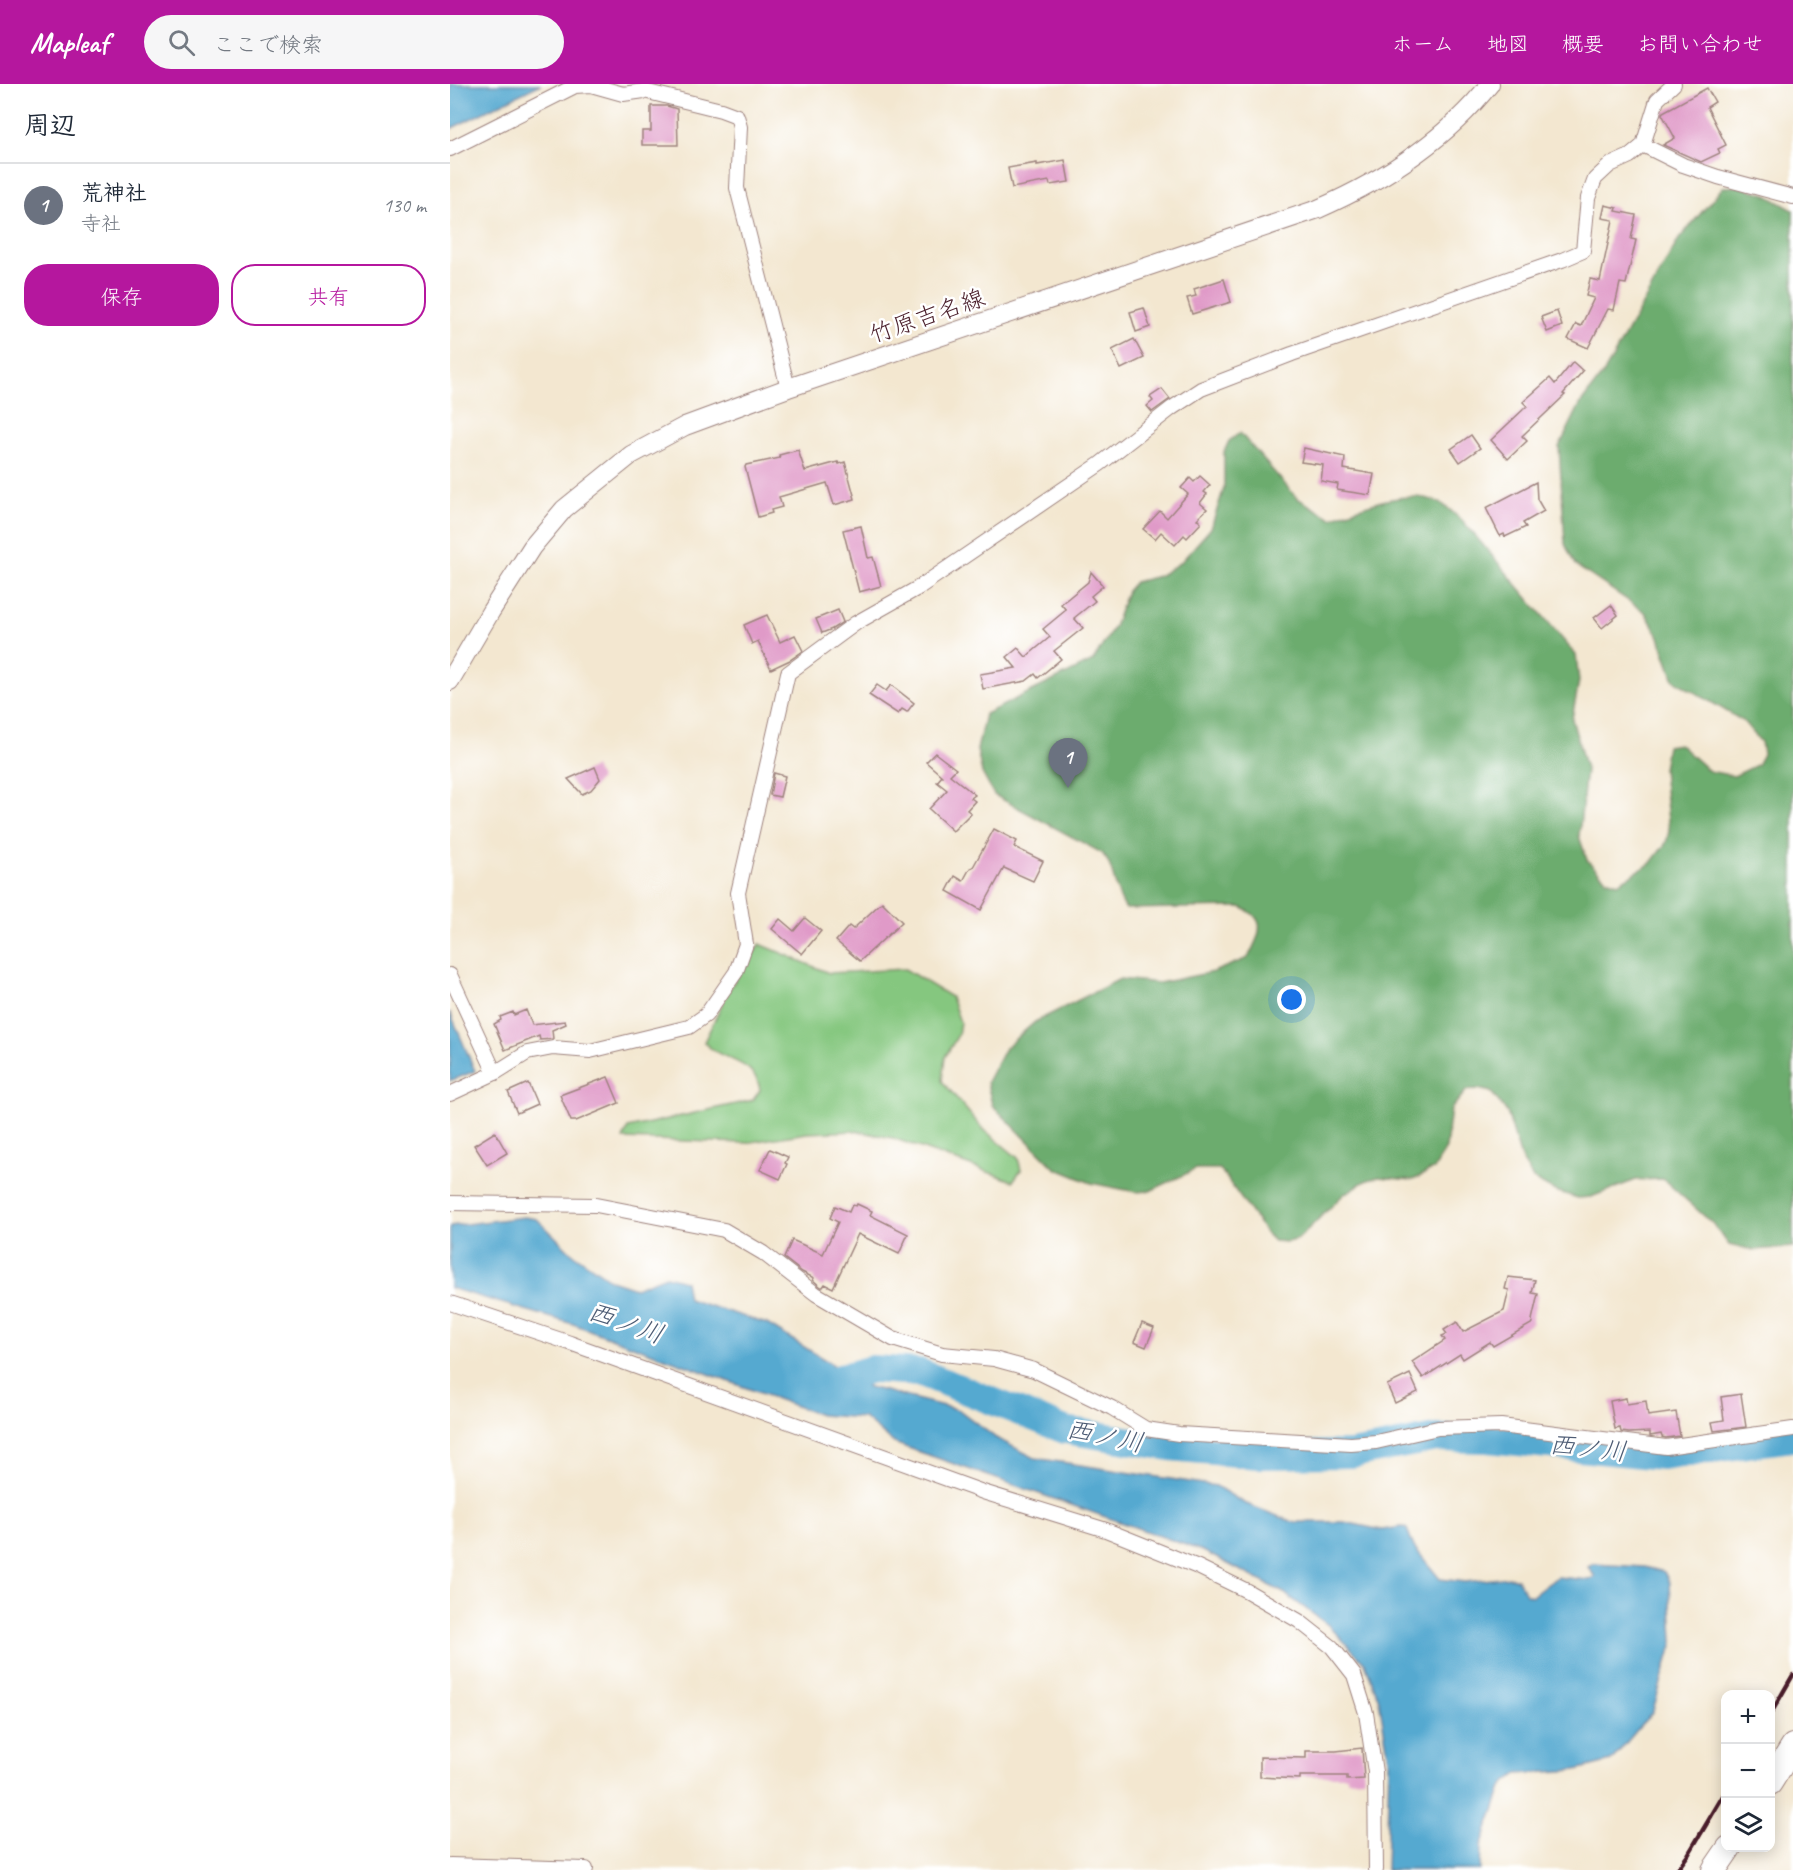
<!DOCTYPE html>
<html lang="ja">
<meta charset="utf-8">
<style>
:root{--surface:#fff;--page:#f6f6f7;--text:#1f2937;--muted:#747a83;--line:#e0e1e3;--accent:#b5179e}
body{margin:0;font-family:Caveat,"Klee One",sans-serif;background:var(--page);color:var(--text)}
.controls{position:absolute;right:18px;bottom:18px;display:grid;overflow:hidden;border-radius:12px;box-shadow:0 3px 15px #0003}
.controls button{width:54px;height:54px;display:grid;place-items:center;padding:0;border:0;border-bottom:2px solid var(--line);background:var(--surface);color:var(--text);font:30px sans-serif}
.you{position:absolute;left:842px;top:916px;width:21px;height:21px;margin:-15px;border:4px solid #fff;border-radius:50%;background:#1a73e8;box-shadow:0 0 0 9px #1a73e833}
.badge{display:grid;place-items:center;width:39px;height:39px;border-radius:50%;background:var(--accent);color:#fff;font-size:20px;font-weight:700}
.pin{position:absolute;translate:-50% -50px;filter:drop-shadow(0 2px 3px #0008)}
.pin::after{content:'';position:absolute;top:32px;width:21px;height:18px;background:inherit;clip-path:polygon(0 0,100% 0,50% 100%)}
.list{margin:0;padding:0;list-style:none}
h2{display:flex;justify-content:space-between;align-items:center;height:78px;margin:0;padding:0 24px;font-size:26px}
h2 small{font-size:20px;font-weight:400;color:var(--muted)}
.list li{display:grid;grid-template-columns:39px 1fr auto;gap:18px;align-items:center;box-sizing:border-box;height:84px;padding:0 24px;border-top:2px solid var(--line)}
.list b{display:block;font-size:22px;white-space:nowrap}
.list p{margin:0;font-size:20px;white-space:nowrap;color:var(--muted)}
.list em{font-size:20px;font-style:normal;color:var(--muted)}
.actions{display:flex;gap:12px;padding:18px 24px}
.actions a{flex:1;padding:14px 0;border:2px solid var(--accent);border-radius:24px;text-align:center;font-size:21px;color:var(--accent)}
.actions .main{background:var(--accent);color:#fff}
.icon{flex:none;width:33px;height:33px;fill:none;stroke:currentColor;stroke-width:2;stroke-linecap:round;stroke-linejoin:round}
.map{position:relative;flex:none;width:1343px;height:1786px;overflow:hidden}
header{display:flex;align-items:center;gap:36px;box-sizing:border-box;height:84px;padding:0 30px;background:var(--accent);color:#fff}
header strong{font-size:28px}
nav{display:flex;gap:33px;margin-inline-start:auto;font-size:21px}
.search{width:420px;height:54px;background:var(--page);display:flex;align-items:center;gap:15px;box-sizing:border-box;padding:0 21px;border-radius:33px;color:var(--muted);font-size:22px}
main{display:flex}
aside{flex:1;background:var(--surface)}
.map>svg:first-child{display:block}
</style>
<header>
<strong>Mapleaf</strong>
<div class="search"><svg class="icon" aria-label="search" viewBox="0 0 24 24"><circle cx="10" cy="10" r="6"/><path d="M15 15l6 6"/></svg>ここで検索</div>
<nav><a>ホーム</a><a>地図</a><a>概要</a><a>お問い合わせ</a></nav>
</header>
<main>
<aside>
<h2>周辺<small></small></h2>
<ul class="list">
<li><span class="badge" style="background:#6b7280">1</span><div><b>荒神社</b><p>寺社</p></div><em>130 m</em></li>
</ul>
<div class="actions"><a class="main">保存</a><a>共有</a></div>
</aside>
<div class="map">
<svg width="1343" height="1786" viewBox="0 0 1343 1786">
<rect width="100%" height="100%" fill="#fff"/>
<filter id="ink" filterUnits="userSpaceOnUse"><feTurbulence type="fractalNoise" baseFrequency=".0167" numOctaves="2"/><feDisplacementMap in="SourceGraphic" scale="12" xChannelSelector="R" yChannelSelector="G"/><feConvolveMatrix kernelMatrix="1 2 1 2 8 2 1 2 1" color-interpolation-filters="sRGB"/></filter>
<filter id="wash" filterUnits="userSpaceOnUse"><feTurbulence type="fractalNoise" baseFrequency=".008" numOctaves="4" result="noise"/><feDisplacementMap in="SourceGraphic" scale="24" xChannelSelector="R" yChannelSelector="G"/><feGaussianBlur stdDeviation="1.35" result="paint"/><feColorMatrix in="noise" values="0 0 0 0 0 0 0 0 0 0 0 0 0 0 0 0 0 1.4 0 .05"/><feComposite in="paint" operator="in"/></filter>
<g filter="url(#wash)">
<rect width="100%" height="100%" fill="#f3e7d0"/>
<!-- green -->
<path fill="#85c77f" stroke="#687355" stroke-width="1.5" d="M310,860l69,29 76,-4 46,28 9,25 -2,13 -13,22 -3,24 40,47 36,30 3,12 -8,11 -120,-43 -36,-7 -50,2 -62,10 -122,-4 5,-11 125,-28 7,-10c-5,-32 -38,-27 -56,-48l27,-56z"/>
<!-- forest -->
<path fill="#6cac6e" stroke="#5b664c" stroke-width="1.5" d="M1288,102l25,7 30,17v1037l-40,3 -24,-5 -16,-21 -50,-45 -27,1 -45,17 -13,1 -23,-7 -22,-12 -12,-21 -14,-46 -16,-20 -13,-3 -11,1 -16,19 -5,39 -12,21 -21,11 -35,-3 -13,4 -21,13 -46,45 -11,3 -13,-1 -9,-9 -45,-63h-24l-46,22 -14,1 -45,-9 -36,-15 -63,-63 -5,-23 18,-34 30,-26 85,-43 39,4 54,-11 35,-14c11,-23 22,-39 -8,-51l-114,2c-13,-17 -10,-40 -24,-56l-108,-58 -12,-22 -5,-23 8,-36 108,-53 21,-34 13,-36 8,-9 24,-6 22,-14 30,-34 13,-40v-36l5,-11 11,-8 57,65 34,20c30,-11 78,-31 109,-15 8,4 15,12 22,17l114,135 3,26 -7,38 14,50 -7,67 8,24 19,19 12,4 32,-19 16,-21 3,-12 -6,-62 4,-23 12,-2 30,27 25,5 23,-11 6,-11 -2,-12 -18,-21 -69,-41 -16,-46 -13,-22 -70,-47 -10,-21 -6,-97 22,-44 24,-32 74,-132 44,-52z"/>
<!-- water -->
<g fill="#54a9d0" stroke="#4f647e" stroke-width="1.5">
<polygon points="0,0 91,0 0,45"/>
<polygon points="0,928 25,987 0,997"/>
<polygon points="74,1133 87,1135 122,1169 161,1196 185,1204 216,1192 235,1197 238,1215 317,1240 419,1303 509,1326 546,1354 585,1374 766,1402 794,1419 843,1438 894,1438 932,1446 952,1443 957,1445 964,1463 990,1495 1015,1498 1060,1493 1067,1495 1076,1510 1082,1512 1107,1493 1140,1496 1145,1493 1138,1483 1143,1480 1195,1483 1214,1488 1220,1499 1223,1558 1203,1627 1161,1677 1126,1686 1067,1690 1053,1701 1031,1762 1030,1786 936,1786 939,1676 929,1616 915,1579 878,1541 834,1509 753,1467 444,1359 414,1334 370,1331 123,1240 0,1204 0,1142"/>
</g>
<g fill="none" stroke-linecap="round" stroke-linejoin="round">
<!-- river -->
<polyline stroke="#54a9d0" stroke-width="28" points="363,1302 422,1285 469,1288 615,1346 720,1363 808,1371 902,1370 986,1354 1038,1355 1212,1372 1343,1354"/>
</g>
<g id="blocks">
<!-- building -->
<g fill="#e09ac8">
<polygon points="1257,4 1265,18 1257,23 1276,61 1268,65 1270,69 1251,78 1213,61 1225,54 1212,30 1213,28"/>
<polygon points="201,22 217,22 227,25 228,61 192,61 192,47 201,47"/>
<polygon points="615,76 619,98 600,101 599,97 562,104 558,84 587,79 587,81"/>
<polygon points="1155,121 1167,124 1166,127 1186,131 1181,155 1186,156 1176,200 1170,199 1164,226 1158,225 1138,264 1118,255 1126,240 1131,242 1144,214 1136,212 1140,195 1150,197 1163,136 1152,134"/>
<polygon points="774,195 781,218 742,230 737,214 746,212 744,205"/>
<polygon points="694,224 700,243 686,248 680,228"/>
<polygon points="1107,227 1112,242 1097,248 1091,233"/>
<polygon points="684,255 694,274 671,285 662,266"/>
<polygon points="1123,278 1133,287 1113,310 1115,311 1072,352 1077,357 1058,375 1041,356 1077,322 1073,318 1100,294 1105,300"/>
<polygon points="712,305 720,315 702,328 697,322 703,317 700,313"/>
<polygon points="1021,351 1030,364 1010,378 1001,365"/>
<polygon points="854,364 895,373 894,385 924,390 920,411 887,406 888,400 871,397 873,381 851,378"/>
<polygon points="348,366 355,387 388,378 389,380 395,378 405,415 384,421 377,399 329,413 332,423 321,426 322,429 308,433 295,383 296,381 330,374 329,371"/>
<polygon points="750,392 760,401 754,408 757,410 750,419 757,425 747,435 751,439 737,454 734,451 725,461 711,448 705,455 693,445 710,427 717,434 738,410 731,404 740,394 744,398"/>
<polygon points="1086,398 1087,415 1094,427 1073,439 1076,443 1055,453 1054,450 1050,452 1036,424"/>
<polygon points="411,442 418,474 423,473 431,502 409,508 393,446"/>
<polygon points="641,488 653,502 641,512 645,517 624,534 633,544 604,567 611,575 588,594 585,590 576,597 533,605 530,590 566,584 557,573 568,564 576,573 600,553 593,545 616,526 611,520 638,498"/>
<polygon points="1161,521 1168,531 1152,544 1144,534"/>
<polygon points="388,526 393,538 382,545 372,549 366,535"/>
<polygon points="317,531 330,558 345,551 353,567 340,576 321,585 308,557 302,560 294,541"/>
<polygon points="427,601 436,607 441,601 464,619 457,628 452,625 448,630 419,611"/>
<polygon points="485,669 506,685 500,691 525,711 521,714 525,717 517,726 521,729 503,747 479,725 497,706 487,698 492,692 476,678"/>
<polygon points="145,683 150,695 141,706 132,710 118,695"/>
<polygon points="324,689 335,692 330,713 320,711"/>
<polygon points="544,745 567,757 564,763 593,777 583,797 554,784 531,826 497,807 505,792 513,797 520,784 523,783"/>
<polygon points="432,818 452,838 410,877 386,857 399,842 403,845"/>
<polygon points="355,834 371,847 352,870 322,845 330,835 344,847"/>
<polygon points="76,926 82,941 115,937 116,940 102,946 103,955 90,956 89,952 55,966 44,940 51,936 50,933 63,928 64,931"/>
<polygon points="158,993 169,1019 126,1037 121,1037 110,1011"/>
<polygon points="78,999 87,1020 67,1029 58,1008"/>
<polygon points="45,1048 57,1069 37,1081 24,1061"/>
<polygon points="320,1065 338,1073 335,1079 337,1080 330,1095 310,1086"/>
<polygon points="407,1120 422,1127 420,1131 458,1150 449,1170 408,1150 383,1204 375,1200 373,1203 371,1203 363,1196 364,1194 352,1188 334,1174 342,1156 373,1170 388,1138 380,1134 385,1122 399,1128 402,1121 406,1122"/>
<polygon points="1058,1193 1085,1196 1082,1209 1088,1210 1082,1236 1083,1239 1043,1262 1040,1258 1013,1275 1010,1270 973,1294 962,1278 995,1256 992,1252 997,1250 994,1246 1007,1238 1013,1248 1054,1227 1059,1206 1055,1205"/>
<polygon points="692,1239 704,1244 696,1263 684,1258"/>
<polygon points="960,1290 968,1308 945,1319 937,1301"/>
<polygon points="1291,1310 1296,1343 1264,1347 1262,1338 1274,1336 1271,1313"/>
<polygon points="1176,1314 1177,1320 1196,1317 1198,1332 1226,1328 1230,1352 1216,1354 1212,1353 1211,1350 1200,1352 1200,1348 1179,1349 1171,1348 1170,1344 1165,1345 1160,1317"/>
<polygon points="912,1664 914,1695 897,1696 897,1692 850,1692 850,1695 810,1693 810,1673 856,1674 856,1667 886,1667"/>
</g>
</g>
</g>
<g filter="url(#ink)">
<use href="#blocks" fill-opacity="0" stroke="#9e837e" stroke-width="1.5"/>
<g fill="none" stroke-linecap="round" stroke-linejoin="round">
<!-- street casing -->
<g stroke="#9e837e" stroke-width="16">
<g id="street">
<polyline points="1193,61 1233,81 1268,93 1343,113"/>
<polyline points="0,65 125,2 141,1 173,10 194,7 271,26 287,32 290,43 287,104 338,304"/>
<polyline points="0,891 45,989"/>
<polyline points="0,1010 45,989 77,969 103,964 140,967 239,943 256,931 286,888 296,860 288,809 338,589 406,539 468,504 650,380 722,324 751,305 842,270 1112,176 1133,167 1138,114 1145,95 1160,81 1180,72 1193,61 1207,16 1224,0"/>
<polyline points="0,1119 146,1121 274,1146 313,1169 366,1210 443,1255 492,1270 544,1275 584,1286 662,1324 696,1345 729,1350 901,1360 926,1358 988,1344 1051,1342 1216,1363 1343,1345"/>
<polyline points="0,1219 120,1259 533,1408 656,1446 748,1483 797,1507 849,1537 882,1563 904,1591 916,1629 925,1688 926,1786"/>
<polyline points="0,1781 136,1785"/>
</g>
</g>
<!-- secondary casing -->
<g stroke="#9e837e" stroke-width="20">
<path id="secondary" d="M0,597l41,-70 41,-64 32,-38 67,-54 54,-29 103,-38 530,-179c66,-29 127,-68 172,-125"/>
</g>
<!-- highway casing -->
<g stroke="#9e837e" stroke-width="26">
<g id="highway">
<polyline points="1320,1699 1343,1662"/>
<polyline points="1264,1786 1279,1764"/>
</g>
</g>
<!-- street -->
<use href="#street" stroke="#fff" stroke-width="14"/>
<!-- secondary -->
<use href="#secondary" stroke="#fff" stroke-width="18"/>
<!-- highway -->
<use href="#highway" stroke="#fff" stroke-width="24"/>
<!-- rail -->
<g stroke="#4a1f2b" stroke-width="4.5">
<polyline points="1320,1631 1343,1591"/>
<polyline points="1227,1786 1238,1771 1276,1707"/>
</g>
</g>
</g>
<g text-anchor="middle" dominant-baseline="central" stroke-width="5" stroke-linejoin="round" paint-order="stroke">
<!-- street labels -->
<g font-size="24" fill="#4a1f2b" stroke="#fff">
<text transform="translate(477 232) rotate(-19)">竹原吉名線</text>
</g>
<!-- water labels -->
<g font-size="26" font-style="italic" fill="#4e5d75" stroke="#fff">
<text transform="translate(176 1239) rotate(19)">西ノ川</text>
<text transform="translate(655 1352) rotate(11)">西ノ川</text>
<text transform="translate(1138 1364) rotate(6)">西ノ川</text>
</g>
</g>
</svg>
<div class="controls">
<button>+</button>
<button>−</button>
<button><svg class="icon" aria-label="layers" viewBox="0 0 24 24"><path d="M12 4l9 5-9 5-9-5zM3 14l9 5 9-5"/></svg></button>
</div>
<div class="you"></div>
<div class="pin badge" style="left:618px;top:704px;background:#6b7280">1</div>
</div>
</main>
